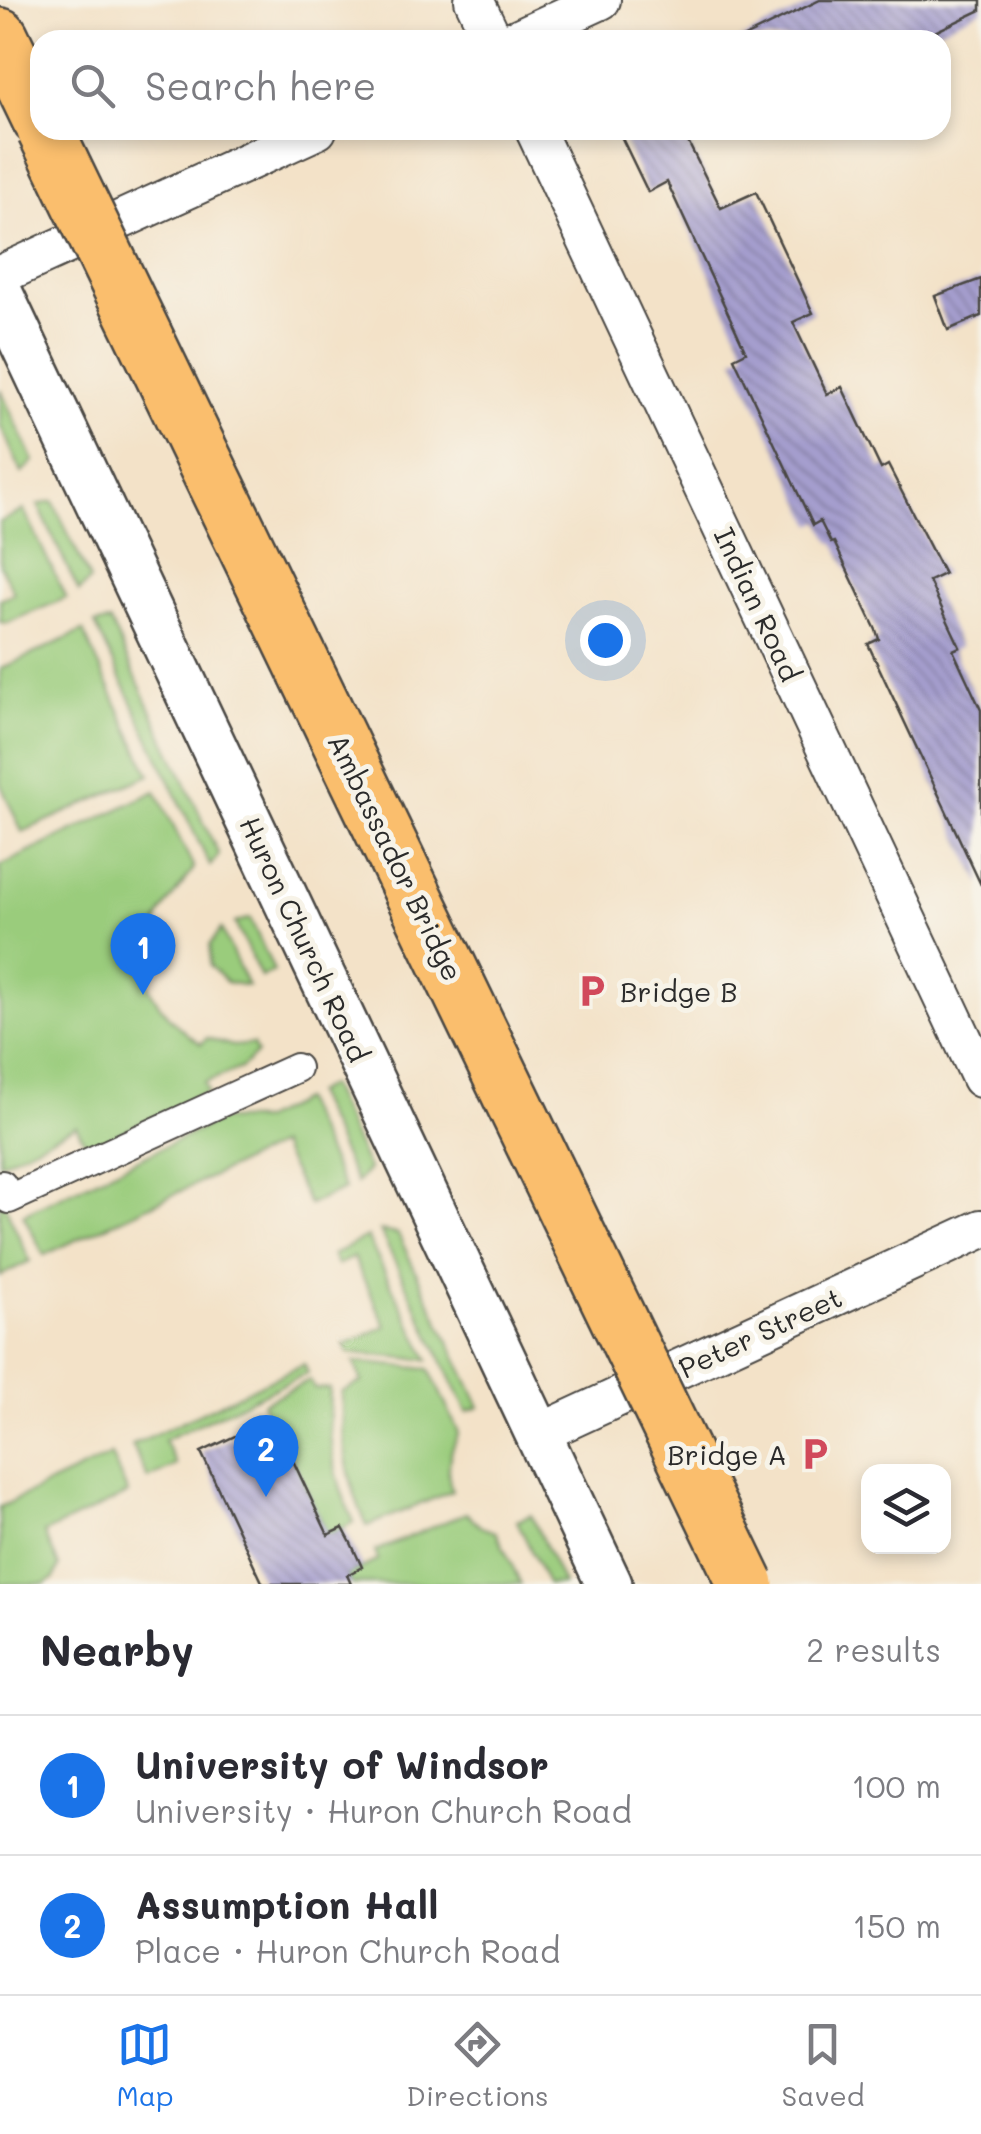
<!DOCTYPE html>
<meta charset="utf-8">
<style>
:root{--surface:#fff;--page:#f2f2f3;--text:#2b2b33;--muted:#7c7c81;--line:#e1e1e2;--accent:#1a73e8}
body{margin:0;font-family:Mali,sans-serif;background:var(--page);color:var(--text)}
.controls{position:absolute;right:30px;bottom:30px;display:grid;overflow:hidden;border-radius:20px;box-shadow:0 5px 15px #0003}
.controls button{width:90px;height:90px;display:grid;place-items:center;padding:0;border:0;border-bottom:2px solid var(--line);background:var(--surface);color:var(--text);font:50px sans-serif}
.you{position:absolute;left:605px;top:640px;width:35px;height:35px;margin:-25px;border:8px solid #fff;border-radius:50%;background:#1a73e8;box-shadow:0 0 0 15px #1a73e833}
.badge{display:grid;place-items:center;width:65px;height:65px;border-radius:50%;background:var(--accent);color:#fff;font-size:32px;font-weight:700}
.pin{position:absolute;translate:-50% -82px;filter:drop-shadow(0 2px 5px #0008)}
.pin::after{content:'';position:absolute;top:52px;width:35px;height:30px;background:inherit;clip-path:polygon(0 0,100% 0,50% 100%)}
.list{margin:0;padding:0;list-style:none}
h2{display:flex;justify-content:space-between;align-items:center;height:130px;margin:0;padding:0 40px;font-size:42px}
h2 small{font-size:32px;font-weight:400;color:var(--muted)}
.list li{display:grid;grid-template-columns:65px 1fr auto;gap:30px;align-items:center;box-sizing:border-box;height:140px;padding:0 40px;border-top:2px solid var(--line)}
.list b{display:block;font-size:38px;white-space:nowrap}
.list p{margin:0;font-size:32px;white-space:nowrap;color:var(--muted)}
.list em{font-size:32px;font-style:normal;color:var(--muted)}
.icon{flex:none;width:55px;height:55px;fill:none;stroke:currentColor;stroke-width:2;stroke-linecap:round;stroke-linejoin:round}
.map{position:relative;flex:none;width:981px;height:1584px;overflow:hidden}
.search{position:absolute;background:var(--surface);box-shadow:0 5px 15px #0003;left:30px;right:30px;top:30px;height:110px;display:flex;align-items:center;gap:25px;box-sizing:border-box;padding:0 35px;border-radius:30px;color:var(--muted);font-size:38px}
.sheet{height:410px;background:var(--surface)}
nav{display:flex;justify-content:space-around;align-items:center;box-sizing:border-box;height:140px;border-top:2px solid var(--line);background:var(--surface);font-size:28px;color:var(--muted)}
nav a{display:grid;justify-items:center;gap:5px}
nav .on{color:var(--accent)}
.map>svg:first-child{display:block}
</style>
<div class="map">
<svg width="981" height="1584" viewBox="0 0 981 1584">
<defs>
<pattern id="building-back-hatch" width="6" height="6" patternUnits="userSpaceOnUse" patternTransform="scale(2.5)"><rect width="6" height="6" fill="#a59ece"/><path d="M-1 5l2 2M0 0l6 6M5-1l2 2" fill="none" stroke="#8781a7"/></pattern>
</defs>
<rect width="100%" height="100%" fill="#f7f3e8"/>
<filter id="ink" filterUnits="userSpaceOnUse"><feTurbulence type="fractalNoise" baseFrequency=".01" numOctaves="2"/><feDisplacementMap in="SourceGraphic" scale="20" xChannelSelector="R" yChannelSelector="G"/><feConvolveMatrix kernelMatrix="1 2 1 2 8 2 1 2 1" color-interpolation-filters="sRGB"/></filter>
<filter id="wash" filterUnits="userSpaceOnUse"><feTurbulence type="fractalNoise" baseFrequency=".0048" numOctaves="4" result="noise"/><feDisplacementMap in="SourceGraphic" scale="40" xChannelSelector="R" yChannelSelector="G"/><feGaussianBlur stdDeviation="2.25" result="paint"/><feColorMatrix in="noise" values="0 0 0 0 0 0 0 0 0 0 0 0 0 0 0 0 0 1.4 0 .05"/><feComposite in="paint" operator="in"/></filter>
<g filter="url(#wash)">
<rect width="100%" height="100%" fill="#f3e2c8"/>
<!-- green -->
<g fill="#9acc7c" stroke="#627c54" stroke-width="2.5">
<polygon points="0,389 34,461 22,473 0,425"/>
<polygon points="53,501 90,580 79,592 38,505"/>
<polygon points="24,510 66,598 7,623 0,622 0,599 14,593 0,565 0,522"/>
<polygon points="110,622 219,855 210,866 95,624"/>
<polygon points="83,631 150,775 22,832 0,783 0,669"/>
<path d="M156,791l38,77c-22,34 -42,44 -43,89h-10c6,41 27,64 60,87l6,-6 26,8 20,-2 4,9 -16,15 -37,15 4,9 -120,56 -12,-22 -76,37v-297z"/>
<polygon points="250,918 274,971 261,977 235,923"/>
<polygon points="221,929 248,986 226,982 210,966 210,945"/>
<polygon points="329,1085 368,1169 356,1183 314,1093"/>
<polygon points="302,1100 344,1189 309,1205 279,1145 44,1255 23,1214 220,1120 262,1120"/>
<polygon points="3,1201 30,1261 0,1276 0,1202"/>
<polygon points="380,1231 398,1234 480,1407 467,1412"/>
<polygon points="367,1237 429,1360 349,1353 345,1345 386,1326 353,1257 337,1265 332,1255"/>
<path d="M354,1362l75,7 30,64c-10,20 -14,37 -7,58l-85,35c-20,-44 -26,-86 -25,-134l20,-10z"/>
<polygon points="304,1364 308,1373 164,1440 176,1465 148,1479 132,1445"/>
<path d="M310,1380l4,8 16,1c-3,48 3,89 24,133l-26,13 -55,-116 -4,1 -7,-17z"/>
<polygon points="111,1455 128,1494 44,1533 59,1566 54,1579 45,1584 0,1584 0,1507"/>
<polygon points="466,1513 481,1527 496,1532 521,1584 351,1584 347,1575 378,1560 375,1551"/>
<polygon points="531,1515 563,1584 547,1584 517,1521"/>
</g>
<g id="blocks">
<!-- building -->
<g fill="url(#building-back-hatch)">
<polygon points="820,0 981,0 981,10 918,40 738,40"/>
<polygon points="618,130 682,130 721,208 756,192 813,313 793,322 827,394 842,387 881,469 888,465 944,574 929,581 960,647 953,650 981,710 981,885 868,644 879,639 876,630 834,542 831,543 820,521 813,525 734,358 746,352 667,182 648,192"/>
<polygon points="981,279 981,316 948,330 935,296"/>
<polygon points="273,1418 328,1535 343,1528 351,1543 362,1567 347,1575 351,1584 263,1584 201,1452"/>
</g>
</g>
</g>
<g filter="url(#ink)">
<use href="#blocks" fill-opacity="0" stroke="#494643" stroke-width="2.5"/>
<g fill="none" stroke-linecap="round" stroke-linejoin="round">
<!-- pedestrian casing -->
<g stroke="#494643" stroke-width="32">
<polyline id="pedestrian" points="0,1186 2,1185 9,1199 296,1068"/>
</g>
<!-- minor casing -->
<g stroke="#494643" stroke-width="42">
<g id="minor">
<polyline points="474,0 493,40"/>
<polyline points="514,40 601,0"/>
<polyline points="535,130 981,1078"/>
<polyline points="0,275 317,130"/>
<polyline points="538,1434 981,1229"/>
</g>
</g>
<!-- tertiary casing -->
<g stroke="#494643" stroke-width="50">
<polyline id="tertiary" points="0,294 609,1584"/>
</g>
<!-- trunk casing -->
<g stroke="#494643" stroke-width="60">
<polyline id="trunk" points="0,36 40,119"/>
</g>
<!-- pedestrian -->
<use href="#pedestrian" stroke="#fff" stroke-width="28"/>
<!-- minor -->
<use href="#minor" stroke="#fff" stroke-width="38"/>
<!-- tertiary -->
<use href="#tertiary" stroke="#fff" stroke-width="45"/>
<!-- trunk -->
<use href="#trunk" stroke="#fabe6d" stroke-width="55"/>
<!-- trunk-bridge casing -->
<g stroke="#494643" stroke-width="60" stroke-linecap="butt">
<polyline id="trunk-bridge" points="45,130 746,1584"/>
</g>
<!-- trunk-bridge -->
<use href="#trunk-bridge" stroke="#fabe6d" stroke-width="55"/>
</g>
</g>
<!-- icons -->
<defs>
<g id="parking-bare" transform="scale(2.7)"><path d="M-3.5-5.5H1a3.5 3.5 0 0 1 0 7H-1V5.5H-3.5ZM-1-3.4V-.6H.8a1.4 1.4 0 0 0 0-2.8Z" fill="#d1495b" stroke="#f7f3e8" stroke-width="2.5" paint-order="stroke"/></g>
</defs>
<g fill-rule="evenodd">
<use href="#parking-bare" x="592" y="991"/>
<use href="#parking-bare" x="815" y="1454"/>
</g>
<g text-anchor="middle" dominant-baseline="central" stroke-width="10" stroke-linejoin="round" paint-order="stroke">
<!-- street labels -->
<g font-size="28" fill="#2b2b2b" stroke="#f7f3e8">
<text transform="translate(758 604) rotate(65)">Indian Road</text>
<text transform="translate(396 857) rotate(64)">Ambassador Bridge</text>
<text transform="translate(305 939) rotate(65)">Huron Church Road</text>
<text transform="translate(760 1332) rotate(-25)">Peter Street</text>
</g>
<!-- poi labels -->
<g font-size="28" fill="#2b2b2b" stroke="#f7f3e8" text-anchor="start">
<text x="620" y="991">Bridge B</text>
<text x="787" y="1454" text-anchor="end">Bridge A</text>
</g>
</g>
</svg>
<div class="controls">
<button><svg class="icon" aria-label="layers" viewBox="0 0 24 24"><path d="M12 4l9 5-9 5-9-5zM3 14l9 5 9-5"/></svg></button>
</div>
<div class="you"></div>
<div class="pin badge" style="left:143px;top:995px">1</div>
<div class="pin badge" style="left:266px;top:1497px">2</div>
<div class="search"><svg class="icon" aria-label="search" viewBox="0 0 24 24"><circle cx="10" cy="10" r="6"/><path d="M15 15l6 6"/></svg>Search here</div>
</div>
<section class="sheet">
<h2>Nearby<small>2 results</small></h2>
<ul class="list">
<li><span class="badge">1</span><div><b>University of Windsor</b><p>University · Huron Church Road</p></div><em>100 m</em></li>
<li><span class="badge">2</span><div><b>Assumption Hall</b><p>Place · Huron Church Road</p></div><em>150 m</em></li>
</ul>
</section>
<nav>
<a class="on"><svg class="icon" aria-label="map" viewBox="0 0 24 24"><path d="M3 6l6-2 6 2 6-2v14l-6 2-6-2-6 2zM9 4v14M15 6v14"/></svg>Map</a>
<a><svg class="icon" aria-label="directions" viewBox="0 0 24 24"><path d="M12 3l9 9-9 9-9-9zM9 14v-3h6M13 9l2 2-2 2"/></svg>Directions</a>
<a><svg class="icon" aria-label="saved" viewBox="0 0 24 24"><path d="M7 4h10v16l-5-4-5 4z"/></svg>Saved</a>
</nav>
